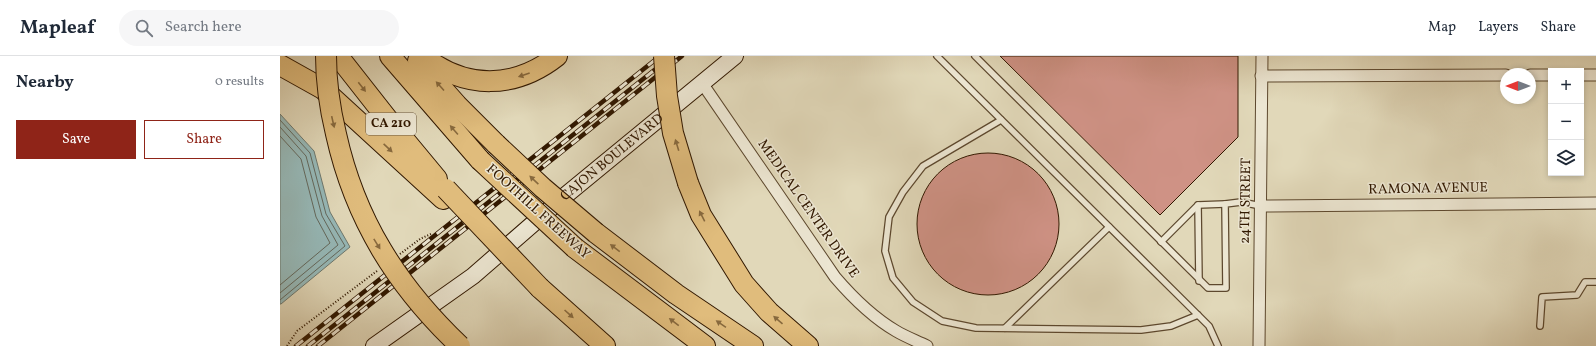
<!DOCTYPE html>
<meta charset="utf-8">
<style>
:root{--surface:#fff;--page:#f6f6f7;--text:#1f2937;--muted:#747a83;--line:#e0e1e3;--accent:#8f2418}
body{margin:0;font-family:Vollkorn,serif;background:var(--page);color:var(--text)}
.controls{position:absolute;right:12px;top:12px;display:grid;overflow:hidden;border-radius:0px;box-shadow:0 2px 6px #0003}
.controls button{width:36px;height:36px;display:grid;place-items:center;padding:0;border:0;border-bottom:1px solid var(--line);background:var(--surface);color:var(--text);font:20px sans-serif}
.compass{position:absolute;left:1220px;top:12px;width:36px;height:36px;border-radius:50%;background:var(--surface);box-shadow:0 2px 6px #0003;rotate:270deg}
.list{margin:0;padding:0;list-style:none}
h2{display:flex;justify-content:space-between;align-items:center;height:52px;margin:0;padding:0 16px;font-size:17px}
h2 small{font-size:13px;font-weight:400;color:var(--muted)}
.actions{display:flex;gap:8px;padding:12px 16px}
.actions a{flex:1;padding:9px 0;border:1px solid var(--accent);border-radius:0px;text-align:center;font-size:14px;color:var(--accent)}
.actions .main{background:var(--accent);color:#fff}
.icon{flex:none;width:22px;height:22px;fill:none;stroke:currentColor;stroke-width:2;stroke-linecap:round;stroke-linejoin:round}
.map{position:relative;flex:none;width:1316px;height:290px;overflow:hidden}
header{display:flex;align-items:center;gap:24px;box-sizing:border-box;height:56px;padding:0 20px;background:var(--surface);border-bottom:1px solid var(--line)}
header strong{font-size:19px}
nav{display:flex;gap:22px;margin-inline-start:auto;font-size:14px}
.search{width:280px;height:36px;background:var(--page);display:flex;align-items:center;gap:10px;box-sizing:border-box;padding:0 14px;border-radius:22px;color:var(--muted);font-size:15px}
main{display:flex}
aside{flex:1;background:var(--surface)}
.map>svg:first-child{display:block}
</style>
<header>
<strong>Mapleaf</strong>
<div class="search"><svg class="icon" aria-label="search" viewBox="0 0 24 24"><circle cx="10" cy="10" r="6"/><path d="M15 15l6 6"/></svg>Search here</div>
<nav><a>Map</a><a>Layers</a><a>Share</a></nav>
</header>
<main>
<aside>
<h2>Nearby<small>0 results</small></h2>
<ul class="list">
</ul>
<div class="actions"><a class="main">Save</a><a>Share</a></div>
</aside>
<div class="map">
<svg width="1316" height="290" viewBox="0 0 1316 290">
<rect width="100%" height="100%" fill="#e1d8b9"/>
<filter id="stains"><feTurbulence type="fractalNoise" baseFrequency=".005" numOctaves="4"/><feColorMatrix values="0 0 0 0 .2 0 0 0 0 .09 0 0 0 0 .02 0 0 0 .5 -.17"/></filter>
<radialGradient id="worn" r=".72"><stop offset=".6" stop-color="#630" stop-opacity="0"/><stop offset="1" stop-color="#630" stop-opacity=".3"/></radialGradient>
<!-- water -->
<polygon fill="#96b8b7" stroke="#6e786e" points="0,58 34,95 50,156 70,191 1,248 0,248"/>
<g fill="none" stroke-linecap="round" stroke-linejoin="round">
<!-- shore -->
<g stroke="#64685c" stroke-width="1">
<polyline points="0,64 30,97 46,158 65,190 0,244"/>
<polyline points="0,71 26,100 42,160 58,189 0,237"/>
<polyline points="0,80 21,103 36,161 50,187 0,229"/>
</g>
</g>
<!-- building -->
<g fill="#cf9285" stroke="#311800">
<polygon points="720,0 958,0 958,81 880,159"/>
<circle cx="708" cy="168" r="71"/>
</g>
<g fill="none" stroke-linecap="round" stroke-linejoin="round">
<!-- lane casing -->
<g stroke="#5d482e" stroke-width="8">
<g id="lane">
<polyline points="657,0 929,270 938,290"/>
<polyline points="695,0 928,232 946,232 945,148 961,146 981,150"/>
<polyline points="721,64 643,110 623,136 609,161 605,195 613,222 633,246 662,265 696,272 861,274 891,270 918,259"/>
<polyline points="918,149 919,225"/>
<polyline points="881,186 918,149 945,148"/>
<polyline points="1260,270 1262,241 1297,239 1305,226 1316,226"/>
<polyline points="725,272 829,171"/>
</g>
</g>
<!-- street casing -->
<g stroke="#5d482e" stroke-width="13">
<g id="street">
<polyline points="1250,19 1271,19"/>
<polyline points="1301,19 1316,19"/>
<polyline points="981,20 1226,19"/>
<path d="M422,27l133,194c18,21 37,40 61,54 10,6 21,10 31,15"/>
<polyline points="981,150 1316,147"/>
<polyline points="979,290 982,0"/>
</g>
</g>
<!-- secondary casing -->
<g stroke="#311800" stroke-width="18">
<g id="secondary">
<path id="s1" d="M94,290l99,-70 93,-81 169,-139"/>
</g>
</g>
<!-- highway casing -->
<g stroke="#311800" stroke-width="22">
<g id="highway">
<polyline points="58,0 113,70 157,123"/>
<polyline points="110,0 200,104"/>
<path d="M143,0c42,34 92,33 134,0"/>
<polyline points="138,5 177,49 216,88"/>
<polyline points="0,9 43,33 163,143"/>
<polyline points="408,127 421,159 464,228 489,256 528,290"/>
<polyline points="316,177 396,238 473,290"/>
<polyline points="295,192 425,290"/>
<polyline points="260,232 325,290"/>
</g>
</g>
<!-- path -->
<g stroke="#311800" stroke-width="2" stroke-dasharray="1 2" stroke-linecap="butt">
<polyline points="120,198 140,183 151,178"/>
<polyline points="7,290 17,275 97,215"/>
</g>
<!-- lane -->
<use href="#lane" stroke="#ece6d2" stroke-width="5.5"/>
<!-- street -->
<use href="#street" stroke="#ece6d2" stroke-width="11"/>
<!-- secondary -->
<use href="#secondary" stroke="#ece6d2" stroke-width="16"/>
<!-- highway -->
<use href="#highway" stroke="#e0bc7c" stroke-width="20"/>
<!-- rail casing -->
<g stroke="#311800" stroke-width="4.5">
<g id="rail">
<polyline points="16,290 380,0"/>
<polyline points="28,290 392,0"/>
<polyline points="38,290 402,0"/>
</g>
</g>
<!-- rail -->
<use href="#rail" stroke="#ece6d2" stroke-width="3" stroke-dasharray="9" stroke-linecap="butt"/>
<!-- highway-bridge casing -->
<g stroke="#311800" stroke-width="22" stroke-linecap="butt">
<g id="highway-bridge">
<path d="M46,0c0,26 4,53 10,78 19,86 61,152 124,212"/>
<polyline points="384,0 387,40 393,77 408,127"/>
<polyline points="216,88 263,132 316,177"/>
<polyline points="200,104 295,192"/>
<polyline points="166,133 260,232"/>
</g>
</g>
<!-- highway-bridge -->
<use href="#highway-bridge" stroke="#e0bc7c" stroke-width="20"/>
</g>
<!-- one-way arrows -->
<defs><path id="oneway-solid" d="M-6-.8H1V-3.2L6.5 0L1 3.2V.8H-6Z"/></defs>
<g fill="#886a3e">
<use href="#oneway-solid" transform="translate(244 19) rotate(161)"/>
<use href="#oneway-solid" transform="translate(160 30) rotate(-132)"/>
<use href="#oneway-solid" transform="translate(82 31) rotate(52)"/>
<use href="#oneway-solid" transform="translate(53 66) rotate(77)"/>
<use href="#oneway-solid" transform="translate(174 74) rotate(-131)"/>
<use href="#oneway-solid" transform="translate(397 89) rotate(-107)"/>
<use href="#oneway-solid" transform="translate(108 92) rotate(43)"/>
<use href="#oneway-solid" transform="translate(254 124) rotate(-137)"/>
<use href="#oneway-solid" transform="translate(422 160) rotate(-117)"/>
<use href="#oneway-solid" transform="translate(97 188) rotate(58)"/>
<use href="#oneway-solid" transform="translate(335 192) rotate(-143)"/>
<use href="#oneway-solid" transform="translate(289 258) rotate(42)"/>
<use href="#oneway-solid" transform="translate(498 264) rotate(-139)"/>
<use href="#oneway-solid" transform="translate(394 266) rotate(-143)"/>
<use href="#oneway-solid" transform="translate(441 268) rotate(-146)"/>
</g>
<g text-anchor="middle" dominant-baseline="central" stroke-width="3" stroke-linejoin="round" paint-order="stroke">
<!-- shield labels -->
<rect fill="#ece6d2" stroke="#69563f" stroke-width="1" x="86" y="57" width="50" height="22" rx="3"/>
<g font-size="13" font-weight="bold" fill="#311800">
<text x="111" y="68">CA 210</text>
</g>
<!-- street labels -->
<g font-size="14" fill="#311800" stroke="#ece6d2">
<text stroke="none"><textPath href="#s1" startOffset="304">CAJON BOULEVARD</textPath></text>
<text transform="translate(1148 133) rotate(-1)">RAMONA AVENUE</text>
<text transform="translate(966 145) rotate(-89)">24TH STREET</text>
<text transform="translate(528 153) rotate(55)">MEDICAL CENTER DRIVE</text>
<text transform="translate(258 156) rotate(42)">FOOTHILL FREEWAY</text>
</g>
</g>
<rect width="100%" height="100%" filter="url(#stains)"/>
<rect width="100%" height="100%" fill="url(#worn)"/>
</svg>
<div class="controls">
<button>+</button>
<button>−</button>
<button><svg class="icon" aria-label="layers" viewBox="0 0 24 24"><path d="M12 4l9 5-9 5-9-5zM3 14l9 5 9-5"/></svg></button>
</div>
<svg class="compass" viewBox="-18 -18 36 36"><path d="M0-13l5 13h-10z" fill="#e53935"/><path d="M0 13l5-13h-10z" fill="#747a83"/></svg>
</div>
</main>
